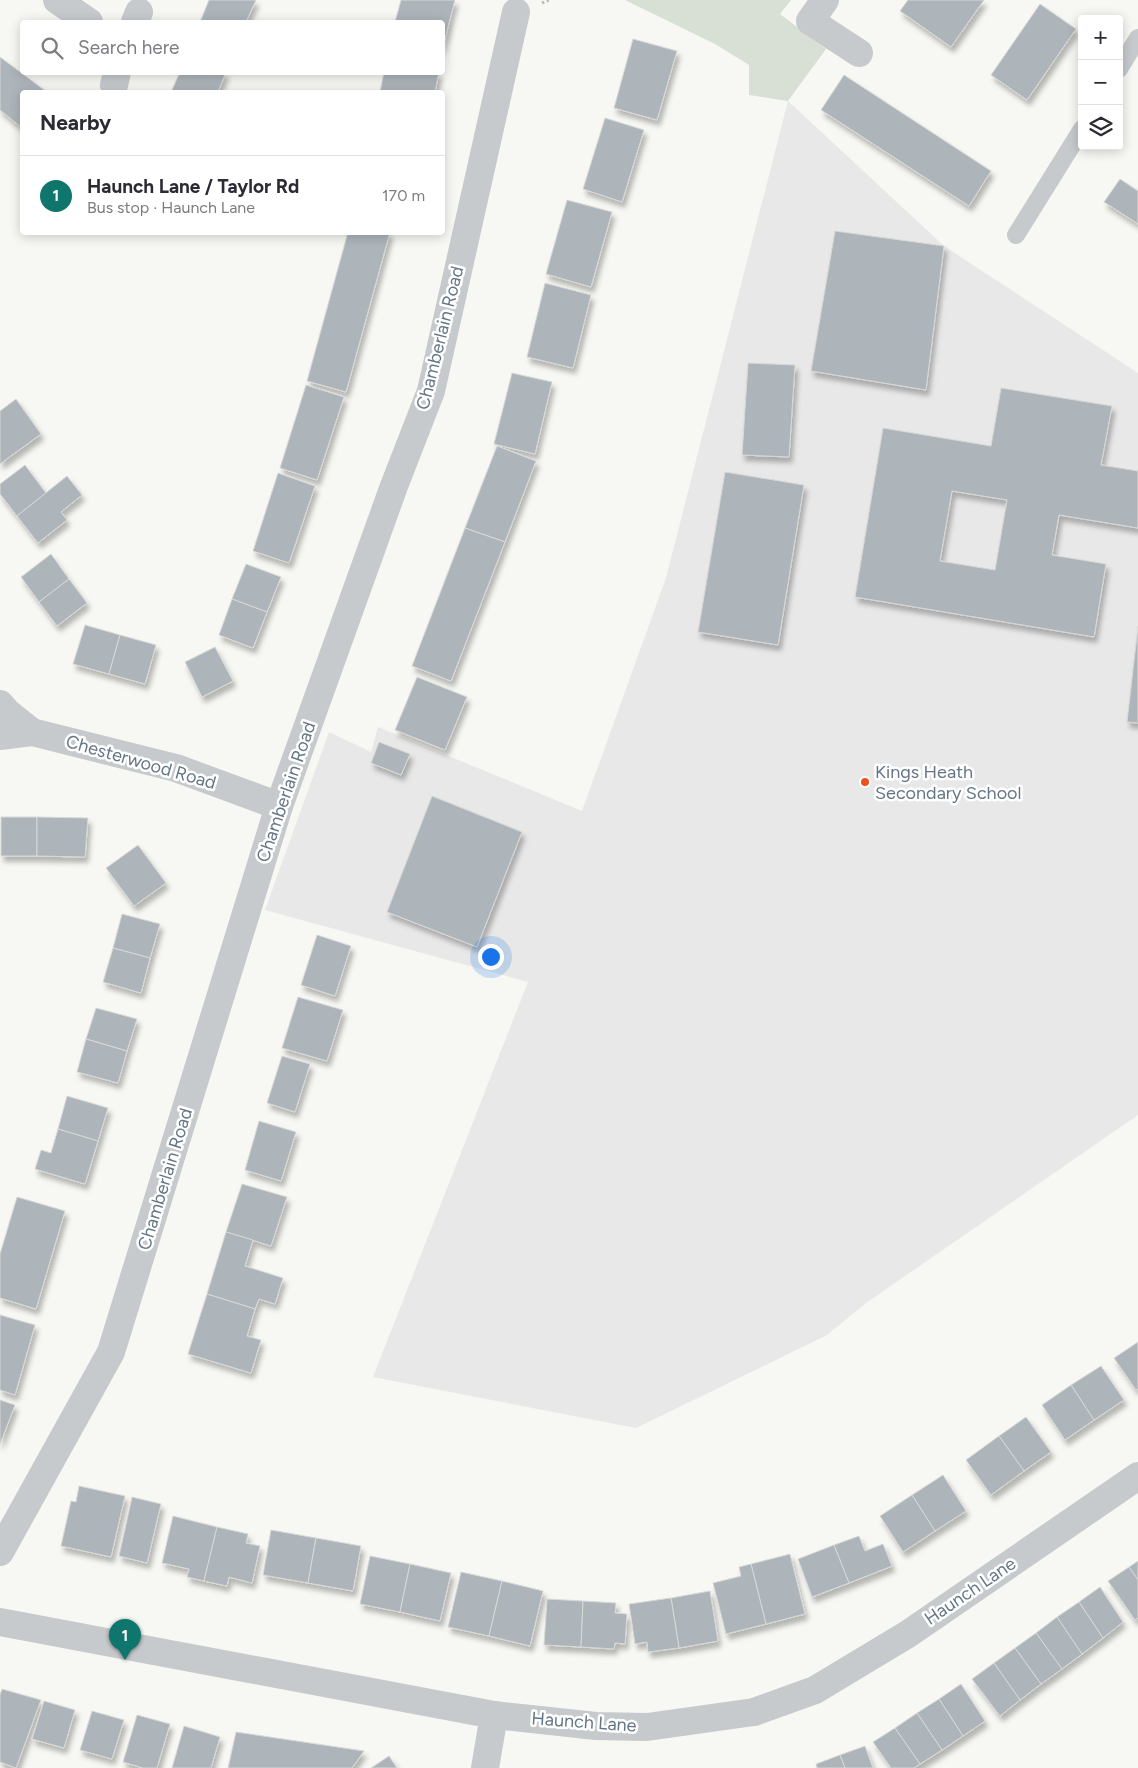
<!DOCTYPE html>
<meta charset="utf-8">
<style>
:root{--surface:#fff;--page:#f2f2f3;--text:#2b2b33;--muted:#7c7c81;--line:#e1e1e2;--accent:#0f766e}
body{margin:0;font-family:Figtree,sans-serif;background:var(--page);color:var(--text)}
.controls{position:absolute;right:15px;top:15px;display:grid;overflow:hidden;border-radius:5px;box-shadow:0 2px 12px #0003}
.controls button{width:45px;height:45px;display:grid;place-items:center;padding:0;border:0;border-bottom:1px solid var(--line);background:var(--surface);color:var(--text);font:25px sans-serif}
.you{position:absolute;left:490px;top:956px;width:18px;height:18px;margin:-12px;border:4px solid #fff;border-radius:50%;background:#1a73e8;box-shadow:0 0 0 8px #1a73e833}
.badge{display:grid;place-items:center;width:32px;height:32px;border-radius:50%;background:var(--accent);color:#fff;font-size:16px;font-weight:700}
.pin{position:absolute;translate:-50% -41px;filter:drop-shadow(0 1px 2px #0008)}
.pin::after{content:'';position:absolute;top:26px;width:18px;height:15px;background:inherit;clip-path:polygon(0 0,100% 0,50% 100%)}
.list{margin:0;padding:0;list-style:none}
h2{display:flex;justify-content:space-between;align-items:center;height:65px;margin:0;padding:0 20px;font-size:21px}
h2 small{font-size:16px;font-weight:400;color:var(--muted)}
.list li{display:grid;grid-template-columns:32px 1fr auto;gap:15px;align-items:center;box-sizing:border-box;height:80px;padding:0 20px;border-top:1px solid var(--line)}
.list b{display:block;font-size:19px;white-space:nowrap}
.list p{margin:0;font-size:16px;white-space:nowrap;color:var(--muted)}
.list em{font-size:16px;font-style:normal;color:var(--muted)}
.icon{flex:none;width:28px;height:28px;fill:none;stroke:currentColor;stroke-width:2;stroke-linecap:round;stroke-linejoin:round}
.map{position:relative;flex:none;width:1138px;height:1768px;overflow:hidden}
.search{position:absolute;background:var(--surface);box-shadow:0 2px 12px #0003;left:20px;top:20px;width:425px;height:55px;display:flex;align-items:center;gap:12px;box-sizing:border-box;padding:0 18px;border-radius:5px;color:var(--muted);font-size:19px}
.panel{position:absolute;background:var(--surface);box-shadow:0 2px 12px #0003;left:20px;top:90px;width:425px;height:145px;border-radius:5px}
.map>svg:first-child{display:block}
</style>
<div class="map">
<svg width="1138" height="1768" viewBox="0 0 1138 1768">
<defs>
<filter id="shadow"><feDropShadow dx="3" dy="5.5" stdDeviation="2.5" flood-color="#0004"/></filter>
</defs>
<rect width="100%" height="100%" fill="#f7f7f3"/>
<!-- built -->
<polygon fill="#e7e8e7" points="788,101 944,246 1138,373 1138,1115 866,1303 827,1335 636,1428 373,1377 528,982 265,910 329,732 371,752 378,727 582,811 666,578"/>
<!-- green -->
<polygon fill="#d8dfd4" points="625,0 791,0 780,14 826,49 788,101 749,95 749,65 715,44"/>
<!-- building -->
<g fill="#adb5bb" stroke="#d8d8d6" fill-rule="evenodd" filter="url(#shadow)">
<polygon points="209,0 256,0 246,22 200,22"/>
<polygon points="401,0 455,0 442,50 442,22 395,22"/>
<polygon points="908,0 984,0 951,47 900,11"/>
<polygon points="1040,4 1076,29 1027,100 991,75"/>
<polygon points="633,39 677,51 657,120 614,108"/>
<polygon points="0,57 47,92 22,92 22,128 0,110"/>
<polygon points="180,72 226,72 218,92 171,92"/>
<polygon points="384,72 439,72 435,92 380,92"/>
<polygon points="844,75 991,171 969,206 821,110"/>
<polygon points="605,118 644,130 622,202 583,189"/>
<polygon points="1120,179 1138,191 1138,224 1104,202"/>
<polygon points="567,200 612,212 591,287 546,274"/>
<polygon points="835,231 944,246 926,390 811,371"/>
<polygon points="348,232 390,232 346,392 307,381"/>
<polygon points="545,283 591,295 573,368 527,357"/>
<polygon points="748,363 795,365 789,457 742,455"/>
<polygon points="512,373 552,382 535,454 494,444"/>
<polygon points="306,385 344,397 317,480 280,468"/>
<path d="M1001,388l111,18 -11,59 37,6v57l-79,-13 -7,40 54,9 -12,73 -239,-40 28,-169 108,18zM952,491l55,9 -12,70 -55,-9z"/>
<polygon points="16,399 41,434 0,464 0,411"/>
<polygon points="497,446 536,461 505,542 465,528"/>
<polygon points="25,465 46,493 17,516 0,494 0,484"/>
<polygon points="725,472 804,485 778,645 698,632"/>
<polygon points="278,473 315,486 289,563 253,551"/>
<polygon points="67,476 82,495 61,512 67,520 38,543 17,516"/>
<polygon points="465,528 505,542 451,681 412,666"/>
<polygon points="51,554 69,579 39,602 21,577"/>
<polygon points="246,564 281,577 267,612 232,599"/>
<polygon points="69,579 87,603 57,626 39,602"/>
<polygon points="232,599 267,612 253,648 219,635"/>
<polygon points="85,625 120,635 109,674 73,664"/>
<polygon points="1138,626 1138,723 1127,722"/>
<polygon points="120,635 156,645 145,684 109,674"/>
<polygon points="215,647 233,681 202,697 185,662"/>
<polygon points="417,677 467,697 445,750 395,730"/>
<polygon points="379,742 410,754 401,775 371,763"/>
<polygon points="432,796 522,832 477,947 387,912"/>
<rect x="1" y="817" width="36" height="39"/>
<polygon points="37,817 88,818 85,857 37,856"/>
<polygon points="138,845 166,883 134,906 106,868"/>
<polygon points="122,914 160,924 150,958 113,948"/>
<polygon points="317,935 351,946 335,996 301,985"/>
<polygon points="113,948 150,958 141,993 103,982"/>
<polygon points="298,997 343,1010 327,1061 282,1048"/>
<polygon points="96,1008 137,1019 127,1051 86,1039"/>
<polygon points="86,1039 127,1051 118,1083 77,1072"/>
<polygon points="282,1056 310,1064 295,1112 267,1103"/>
<polygon points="67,1096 108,1108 98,1141 58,1129"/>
<polygon points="259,1121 296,1132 281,1181 245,1170"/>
<polygon points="58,1129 98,1141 85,1184 35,1169 41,1150 51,1153"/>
<polygon points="242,1184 287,1197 271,1246 226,1232"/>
<polygon points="17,1197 65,1211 36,1309 0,1298 0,1254"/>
<polygon points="226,1232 253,1240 245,1266 283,1278 275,1304 259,1299 255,1309 207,1294"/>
<polygon points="207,1294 255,1309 247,1336 261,1340 251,1373 188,1354"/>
<polygon points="0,1315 35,1325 15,1395 0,1390"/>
<polygon points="1138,1342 1138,1389 1136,1390 1114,1358"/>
<polygon points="1101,1366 1124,1400 1094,1420 1071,1385"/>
<polygon points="1071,1385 1094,1420 1065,1440 1042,1405"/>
<polygon points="0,1400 15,1405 0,1444"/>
<polygon points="1026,1417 1051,1452 1024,1471 999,1436"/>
<polygon points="999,1436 1024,1471 991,1495 966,1460"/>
<polygon points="943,1475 966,1511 935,1531 912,1495"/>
<polygon points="79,1486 125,1496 111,1557 61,1546 71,1501 76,1502"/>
<polygon points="912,1495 935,1531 903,1552 880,1516"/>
<polygon points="132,1497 161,1504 147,1563 119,1556"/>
<polygon points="173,1516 217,1527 204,1581 187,1577 189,1569 162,1563"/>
<polygon points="217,1527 248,1534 246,1543 260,1546 252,1583 229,1577 227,1586 204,1581"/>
<polygon points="271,1530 316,1538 308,1583 263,1575"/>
<polygon points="859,1536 865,1551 883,1544 892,1566 849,1583 834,1545"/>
<polygon points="316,1538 361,1546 353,1591 308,1583"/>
<polygon points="834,1545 849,1583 812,1597 798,1559"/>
<polygon points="790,1554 805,1614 766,1624 751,1564"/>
<polygon points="370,1556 410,1564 400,1612 360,1604"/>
<polygon points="1138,1561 1138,1580 1129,1567"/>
<polygon points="410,1564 451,1573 440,1621 400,1612"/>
<polygon points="751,1564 766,1624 726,1634 713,1583 741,1576 739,1567"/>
<polygon points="1129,1567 1138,1580 1138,1618 1135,1620 1108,1581"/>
<polygon points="461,1572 502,1581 489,1636 448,1627"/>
<polygon points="502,1581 543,1591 530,1646 489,1636"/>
<polygon points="1100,1587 1123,1622 1103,1638 1079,1602"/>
<polygon points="710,1591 718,1641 679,1648 671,1598"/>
<polygon points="671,1598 679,1648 648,1652 647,1642 635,1644 629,1604"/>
<polygon points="547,1599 583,1601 581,1647 544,1645"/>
<polygon points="583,1601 616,1603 615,1613 627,1614 625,1644 615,1643 614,1649 581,1647"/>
<polygon points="1079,1602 1103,1638 1082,1654 1057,1617"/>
<polygon points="1057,1617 1082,1654 1062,1669 1036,1633"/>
<polygon points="1036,1633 1062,1669 1041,1684 1015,1648"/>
<polygon points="1015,1648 1041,1684 1020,1700 994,1663"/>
<polygon points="994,1663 1020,1700 1000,1716 972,1679"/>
<polygon points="961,1684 985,1721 963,1736 939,1699"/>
<polygon points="2,1689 41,1700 16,1768 0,1762 0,1695"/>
<polygon points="939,1699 963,1736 942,1750 917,1713"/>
<polygon points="44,1701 75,1710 64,1748 32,1739"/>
<polygon points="92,1711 124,1720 112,1759 80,1750"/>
<polygon points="917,1713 942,1750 920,1764 895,1728"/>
<polygon points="137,1715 170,1724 157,1768 143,1768 123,1762"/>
<polygon points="184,1726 220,1737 211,1768 172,1768"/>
<polygon points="895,1728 920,1764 914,1768 891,1768 873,1742"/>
<polygon points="236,1732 364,1751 352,1768 228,1768"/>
<polygon points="865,1746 873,1768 845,1768 840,1755"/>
<polygon points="840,1755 845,1768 817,1768 816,1764"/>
<polygon points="389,1756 397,1768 371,1768"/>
</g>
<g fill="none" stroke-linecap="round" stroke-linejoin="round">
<!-- path -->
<polyline stroke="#bdc0c2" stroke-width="3" stroke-dasharray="2.5 2.5" stroke-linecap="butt" points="542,3 549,0"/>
<!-- service -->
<g stroke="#c6cacd" stroke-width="18">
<polyline points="1119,69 1138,38"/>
<polyline points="1016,235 1082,129"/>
</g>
<!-- minor -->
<g stroke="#c6cacd" stroke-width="28">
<polyline points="57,0 89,22"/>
<polyline points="825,0 810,21 859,53"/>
<polyline points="135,22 139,12"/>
<polyline points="114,85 117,72"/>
<polyline points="0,704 8,713 32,732"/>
<polyline points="0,736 32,732 176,768 279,806"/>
<polyline points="0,1552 111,1352 279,806 394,486 431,391 516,12"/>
<polyline points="485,1768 494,1715"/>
</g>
<!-- tertiary -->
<polyline stroke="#c6cacd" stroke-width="28" points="0,1622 494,1715 596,1726 647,1727 754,1712 815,1690 908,1634 1138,1476"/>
</g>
<!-- markers -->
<circle fill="#ed501d" stroke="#fff" stroke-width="2" cx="865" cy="782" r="5"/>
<g text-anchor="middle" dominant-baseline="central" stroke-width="5" stroke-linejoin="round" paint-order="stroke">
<!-- street labels -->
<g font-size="18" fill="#647686" stroke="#fff">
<text transform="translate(440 338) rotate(-76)">Chamberlain Road</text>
<text transform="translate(141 762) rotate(16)">Chesterwood Road</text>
<text transform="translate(286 792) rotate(-71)">Chamberlain Road</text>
<text transform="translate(165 1179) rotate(-73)">Chamberlain Road</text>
<text transform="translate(970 1591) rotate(-34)">Haunch Lane</text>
<text transform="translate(584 1722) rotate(4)">Haunch Lane</text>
</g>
<!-- poi labels -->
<g font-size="18" fill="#647686" stroke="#fff" text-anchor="start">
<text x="875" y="772">Kings Heath<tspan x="875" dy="21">Secondary School</tspan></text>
</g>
</g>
</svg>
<div class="controls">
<button>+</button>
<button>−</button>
<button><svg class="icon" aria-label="layers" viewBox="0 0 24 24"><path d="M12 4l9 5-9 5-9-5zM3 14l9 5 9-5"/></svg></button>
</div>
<div class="you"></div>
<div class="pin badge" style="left:125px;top:1660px">1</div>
<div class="search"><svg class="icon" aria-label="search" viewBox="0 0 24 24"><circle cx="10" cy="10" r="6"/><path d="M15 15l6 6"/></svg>Search here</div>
<section class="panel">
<h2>Nearby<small></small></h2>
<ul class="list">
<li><span class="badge">1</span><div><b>Haunch Lane / Taylor Rd</b><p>Bus stop · Haunch Lane</p></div><em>170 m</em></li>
</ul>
</section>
</div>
